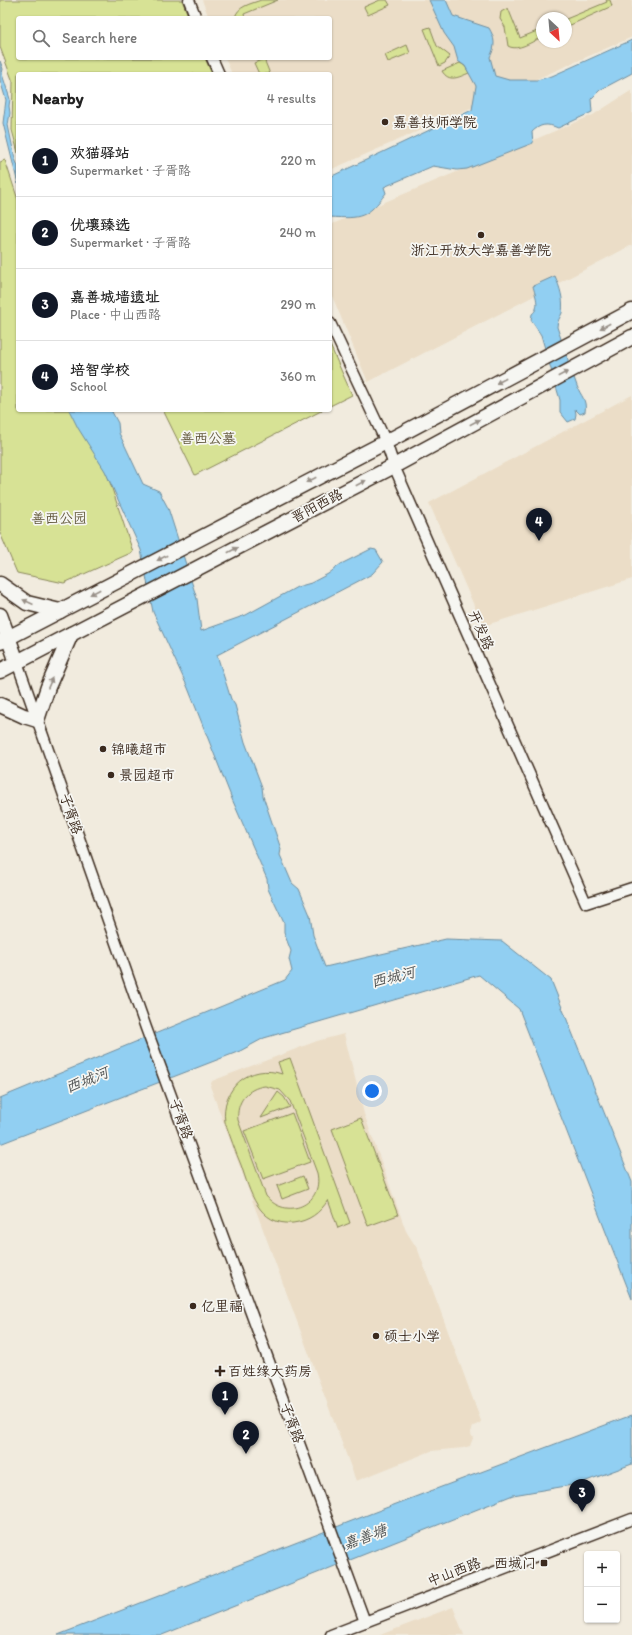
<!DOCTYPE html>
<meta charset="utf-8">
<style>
:root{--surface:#fff;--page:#f6f6f6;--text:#222;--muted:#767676;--line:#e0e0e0;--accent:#111827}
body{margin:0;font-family:Itim,"LXGW WenKai TC",sans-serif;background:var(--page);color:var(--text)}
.controls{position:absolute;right:12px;bottom:12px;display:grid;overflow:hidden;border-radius:4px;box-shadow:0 1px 3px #0004}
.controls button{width:36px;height:36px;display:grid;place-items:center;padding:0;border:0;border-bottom:1px solid var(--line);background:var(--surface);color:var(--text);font:20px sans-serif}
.compass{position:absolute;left:536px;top:12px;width:36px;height:36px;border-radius:50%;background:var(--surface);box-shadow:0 1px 3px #0004;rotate:154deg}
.you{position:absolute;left:372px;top:1091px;width:14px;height:14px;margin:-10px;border:3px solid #fff;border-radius:50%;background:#1a73e8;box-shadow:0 0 0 6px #1a73e833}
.badge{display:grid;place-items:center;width:26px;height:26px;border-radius:50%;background:var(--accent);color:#fff;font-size:13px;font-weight:700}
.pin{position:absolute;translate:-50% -33px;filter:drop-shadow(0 1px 2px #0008)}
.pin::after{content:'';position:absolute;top:21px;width:14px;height:12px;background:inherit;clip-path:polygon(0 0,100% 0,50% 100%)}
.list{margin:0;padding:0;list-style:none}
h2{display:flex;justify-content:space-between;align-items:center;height:52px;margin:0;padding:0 16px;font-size:17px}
h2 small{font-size:13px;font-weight:400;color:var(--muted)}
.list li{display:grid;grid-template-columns:26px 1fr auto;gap:12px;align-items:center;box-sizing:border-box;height:72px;padding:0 16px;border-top:1px solid var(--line)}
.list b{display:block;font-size:15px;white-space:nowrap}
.list p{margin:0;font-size:13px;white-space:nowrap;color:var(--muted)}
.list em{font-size:13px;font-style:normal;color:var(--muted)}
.icon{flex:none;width:22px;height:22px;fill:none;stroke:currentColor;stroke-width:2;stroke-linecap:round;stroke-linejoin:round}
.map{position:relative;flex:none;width:632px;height:1635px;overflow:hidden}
.search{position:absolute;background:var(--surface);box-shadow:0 1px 3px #0004;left:16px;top:16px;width:316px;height:44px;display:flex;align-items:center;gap:10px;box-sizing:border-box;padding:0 14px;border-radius:4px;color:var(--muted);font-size:15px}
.panel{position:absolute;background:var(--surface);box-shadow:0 1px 3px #0004;left:16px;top:72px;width:316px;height:340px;border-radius:4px}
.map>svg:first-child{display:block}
</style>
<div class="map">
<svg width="632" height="1635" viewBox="0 0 632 1635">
<rect width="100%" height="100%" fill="#f1ebde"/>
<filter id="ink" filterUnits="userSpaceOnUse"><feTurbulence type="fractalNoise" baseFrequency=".025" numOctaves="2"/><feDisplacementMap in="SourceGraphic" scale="8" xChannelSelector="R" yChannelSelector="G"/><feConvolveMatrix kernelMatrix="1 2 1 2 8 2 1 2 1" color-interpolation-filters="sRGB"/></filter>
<g filter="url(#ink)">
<!-- built -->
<g fill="#ebddc7" fill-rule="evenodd">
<path d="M202,0h430v37l-302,133v-96h-98l-7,-16h105v-40h-121zM542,18h24v24h-24z"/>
<polygon points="632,90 632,245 368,382 330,291 330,225 593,115"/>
<polygon points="632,395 632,579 483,626 429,503"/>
<polygon points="344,1034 364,1114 406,1231 418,1250 481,1421 479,1424 472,1427 470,1432 473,1438 470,1446 463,1448 431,1451 356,1481 210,1086 212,1081 317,1041"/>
<polygon points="453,1607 464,1635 380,1635"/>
</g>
<!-- green -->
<g fill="#d7e295" stroke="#89865a" fill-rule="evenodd">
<polygon points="0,0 182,0 189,18 18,18 18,58 205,58 212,74 18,74 18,153 12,130 13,82 0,47"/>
<path d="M261,0h17l-34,14 1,4h-10c2,-12 16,-14 26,-18z"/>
<polygon points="380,0 387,0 390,5 368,15 364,7"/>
<polygon points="606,0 610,0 612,6 566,27 566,19 607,2"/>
<path d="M508,8l12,30 22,-9v8c-9,4 -24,15 -34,9l-3,-19 -5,-8 1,-7z"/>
<polygon points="430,27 437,46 450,56 445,63 439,66 424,29"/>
<polygon points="407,45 410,53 388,62 385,55"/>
<polygon points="264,59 270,74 259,74 254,63"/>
<path d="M460,63l5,3 4,7c-10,4 -20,10 -27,-2z"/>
<polygon points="5,160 18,200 18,410 86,410 133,552 64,583 17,573 0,533 0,162"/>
<polygon points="330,345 352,395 330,406"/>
<polygon points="163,410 323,410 195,475"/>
<path d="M290,1058l60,165 -12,5 -10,-28c-8,13 -19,21 -35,23 -35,3 -43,-32 -52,-58 -6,-14 -11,-29 -16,-43 -5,-34 25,-59 57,-48l-4,-12zM265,1086l15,4 10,11 27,72c7,32 -31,48 -51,23l-28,-76c-2,-18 9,-32 27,-34z"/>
<polygon points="278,1092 284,1097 290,1107 261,1118"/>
<polygon points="292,1113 310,1162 263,1179 244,1131"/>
<polygon points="361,1118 398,1215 368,1226 332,1129"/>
<polygon points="303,1176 308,1189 282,1199 277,1186"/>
</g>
<!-- water -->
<g fill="#91cff2" stroke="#6f8d9d">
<path d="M429,0h17l7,16 36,12c6,10 7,18 1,29l5,19 14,4h28l15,-4 80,-36v33l-32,17 -9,9 1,13 -34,16c-11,-5 -18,-4 -26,4l1,11 -66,26 -10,1 -24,-4 -49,21 2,6c-19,25 -25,26 -56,24v-40l142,-67 4,-24 -11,-20 -7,-5 -4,-14 -10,-14z"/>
<polygon points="0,61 3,69 2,74 10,99 9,106 10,113 8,125 15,159 18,166 18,184 3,123 6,100 0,80"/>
<path d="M555,276c5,12 9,23 7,37 -2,5 -5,8 -5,14 7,20 13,40 20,59 4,11 10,13 8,26l-5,2 -5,-5 1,5 -1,5 -7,3 -8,-10v-12l-19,-65 -10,-15 1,-6c9,-7 3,-19 1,-28z"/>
<polygon points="69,410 111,410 118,423 119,433 143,484 159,491 168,508 197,599 201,631 246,615 297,587 311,583 328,574 341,564 371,549 376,550 383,562 372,574 217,655 231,699 235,705 245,742 262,787 263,796 281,849 280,855 292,883 299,889 310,915 313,935 325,967 446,939 502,941 551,980 632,1182 632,1299 519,1009 479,975 264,1038 240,1051 0,1144 0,1098 285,980 292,971 289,959 291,951 284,933 284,923 268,889 267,879 232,799 188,688 153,612 141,550 105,471 78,428"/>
<polygon points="632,1415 632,1464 578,1484 513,1495 162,1635 58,1635 375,1512"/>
</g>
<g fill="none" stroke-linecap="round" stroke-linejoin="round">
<!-- street casing -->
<g stroke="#3b2a1e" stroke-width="13">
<g id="street">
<polyline points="189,0 196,18"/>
<polyline points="212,58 219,74"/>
<polyline points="330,323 386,442 394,466 586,903 632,888"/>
<polyline points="17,662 146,1028 365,1622"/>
<polyline points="331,1635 632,1519"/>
</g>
</g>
<!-- secondary casing -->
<g stroke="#3b2a1e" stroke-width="17">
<g id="secondary">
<polyline points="0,584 27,603 60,611"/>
<polyline points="0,615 17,662"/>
<polyline points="0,642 386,442 632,311"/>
<polyline points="0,671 394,466 632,337"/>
<polyline points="0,705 24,716 37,720 48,687 71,634"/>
</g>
</g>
<!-- street -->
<use href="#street" stroke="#f6f6f2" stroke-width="10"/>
<!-- secondary -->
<use href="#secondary" stroke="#f6f6f2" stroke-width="14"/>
</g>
<!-- one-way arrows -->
<defs><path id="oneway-solid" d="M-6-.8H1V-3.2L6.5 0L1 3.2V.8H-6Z"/></defs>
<g fill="#989088">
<use href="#oneway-solid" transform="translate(605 326) rotate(152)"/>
<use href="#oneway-solid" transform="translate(563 374) rotate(-28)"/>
<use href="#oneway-solid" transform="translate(501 381) rotate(152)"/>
<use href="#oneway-solid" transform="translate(475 422) rotate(-28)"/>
<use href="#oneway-solid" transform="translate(311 480) rotate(153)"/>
<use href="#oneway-solid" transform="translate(361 483) rotate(-28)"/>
<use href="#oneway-solid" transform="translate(233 550) rotate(-28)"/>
<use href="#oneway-solid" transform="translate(162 558) rotate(152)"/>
<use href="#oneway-solid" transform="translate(95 592) rotate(152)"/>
<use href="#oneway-solid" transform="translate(28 602) rotate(-156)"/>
<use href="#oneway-solid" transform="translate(50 683) rotate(-67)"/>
</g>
</g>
<!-- markers -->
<g fill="#3b2a1e" stroke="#f6f6f2" stroke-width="1.5">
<circle cx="385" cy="122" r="4"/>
<circle cx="481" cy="235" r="4"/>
<circle cx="103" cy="749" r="4"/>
<circle cx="111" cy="775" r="4"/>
<circle cx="193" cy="1306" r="4"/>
<circle cx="376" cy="1336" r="4"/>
<path d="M218 1365h4v4h4v4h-4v4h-4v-4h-4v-4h4z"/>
<rect x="540" y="1559" width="8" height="8" rx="2"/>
</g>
<g text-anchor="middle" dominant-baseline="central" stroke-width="3.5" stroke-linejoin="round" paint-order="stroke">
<!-- poi labels -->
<g font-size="14" fill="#3b2a1e" stroke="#f6f6f2" text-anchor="start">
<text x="393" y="122">嘉善技师学院</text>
<text x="481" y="250" text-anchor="middle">浙江开放大学嘉善学院</text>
<text x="111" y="749">锦曦超市</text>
<text x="119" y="775">景园超市</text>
<text x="201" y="1306">亿里福</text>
<text x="384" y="1336">硕士小学</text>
<text x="228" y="1371">百姓缘大药房</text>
<text x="536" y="1563" text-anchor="end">西城门</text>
</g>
<!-- park labels -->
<g font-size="14" fill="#62583c" stroke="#f6f6f2">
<text x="208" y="438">善西公墓</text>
<text x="59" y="518">善西公园</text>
</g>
<!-- street labels -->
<g font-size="14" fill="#3b2a1e" stroke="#f6f6f2">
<text transform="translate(317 506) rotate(-28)">晋阳西路</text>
<text transform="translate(481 630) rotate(66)">开发路</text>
<text transform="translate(71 814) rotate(71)">子胥路</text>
<text transform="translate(181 1119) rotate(70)">子胥路</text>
<text transform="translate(292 1423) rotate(70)">子胥路</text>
<text transform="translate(454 1572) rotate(-21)">中山西路</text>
</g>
<!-- water labels -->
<g font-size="15" font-style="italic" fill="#505353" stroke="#f6f6f2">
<text transform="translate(393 977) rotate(-14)">西城河</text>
<text transform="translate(87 1080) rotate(-22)">西城河</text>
<text transform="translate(365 1537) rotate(-20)">嘉善塘</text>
</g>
</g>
</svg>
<div class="controls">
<button>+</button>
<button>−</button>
</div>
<svg class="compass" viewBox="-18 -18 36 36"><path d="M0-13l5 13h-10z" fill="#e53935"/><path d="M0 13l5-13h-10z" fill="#767676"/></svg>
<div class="you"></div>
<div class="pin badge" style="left:225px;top:1415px">1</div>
<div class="pin badge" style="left:246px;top:1454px">2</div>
<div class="pin badge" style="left:582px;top:1512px">3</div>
<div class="pin badge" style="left:539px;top:541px">4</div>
<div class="search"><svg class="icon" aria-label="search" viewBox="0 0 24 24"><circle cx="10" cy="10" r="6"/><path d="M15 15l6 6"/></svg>Search here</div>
<section class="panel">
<h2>Nearby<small>4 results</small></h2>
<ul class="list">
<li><span class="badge">1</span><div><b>欢猫驿站</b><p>Supermarket · 子胥路</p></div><em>220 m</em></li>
<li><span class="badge">2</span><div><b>优壤臻选</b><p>Supermarket · 子胥路</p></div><em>240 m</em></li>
<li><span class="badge">3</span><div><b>嘉善城墙遗址</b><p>Place · 中山西路</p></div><em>290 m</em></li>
<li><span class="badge">4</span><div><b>培智学校</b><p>School</p></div><em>360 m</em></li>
</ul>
</section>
</div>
